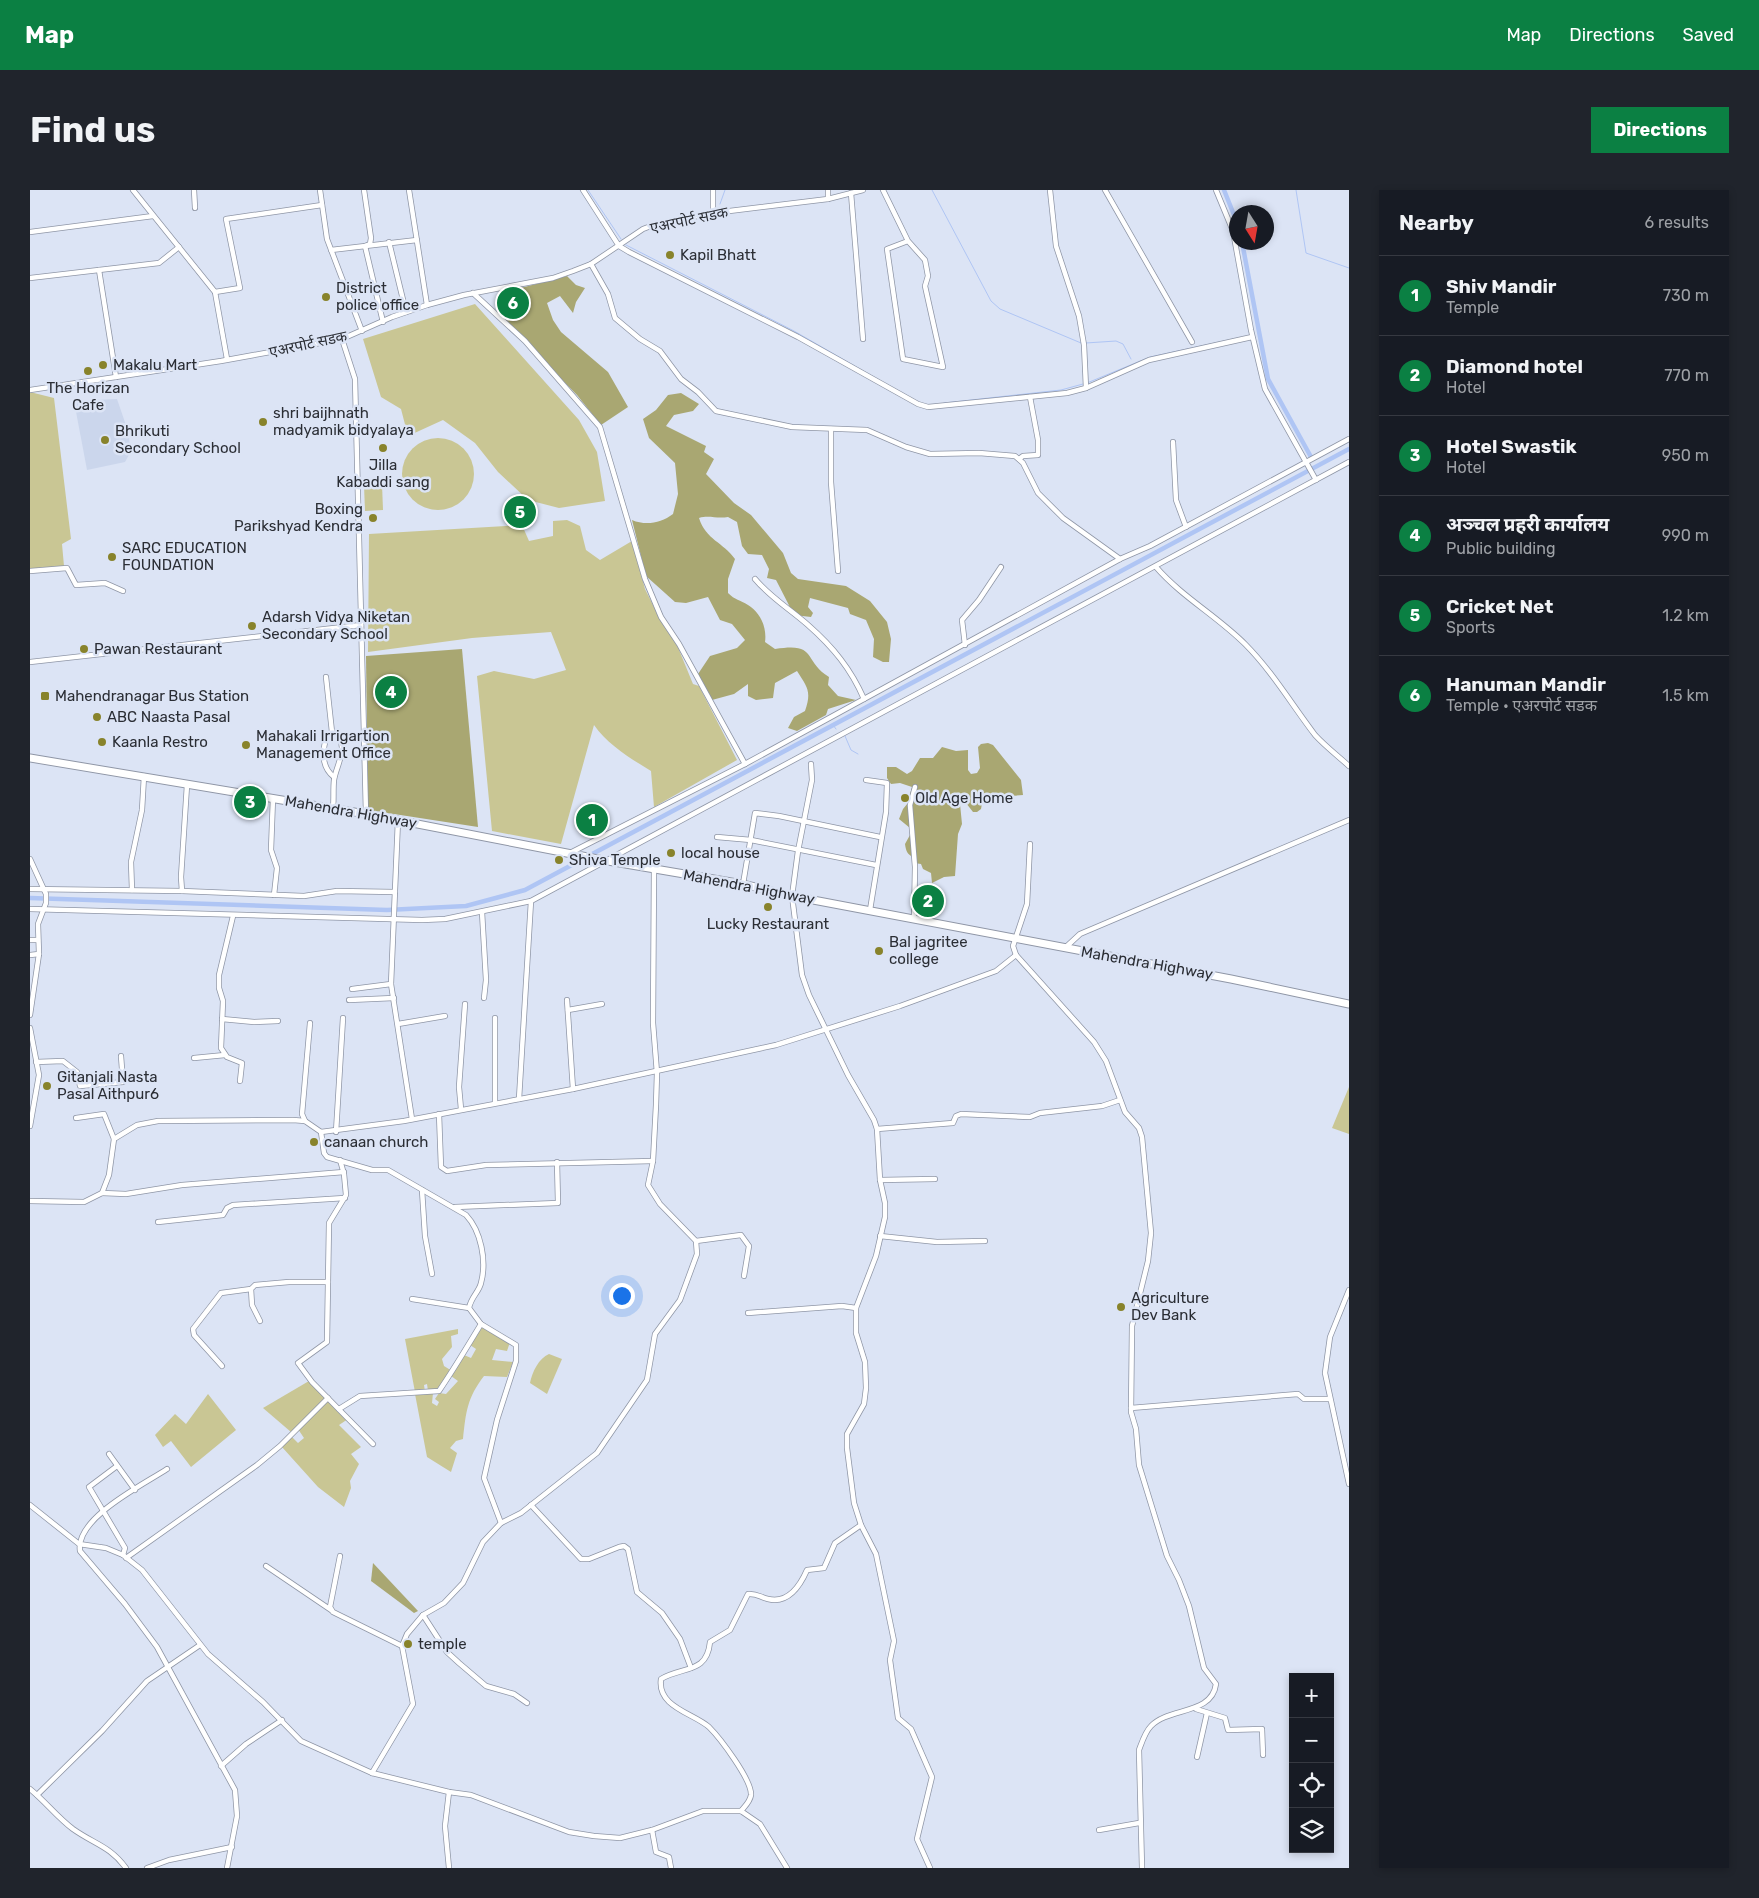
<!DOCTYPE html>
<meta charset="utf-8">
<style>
:root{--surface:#171b24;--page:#20242c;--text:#f1f3f6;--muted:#9ea1a6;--line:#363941;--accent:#0b8043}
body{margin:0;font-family:Rubik,"Noto Sans Devanagari",sans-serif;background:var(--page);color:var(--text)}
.controls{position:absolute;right:15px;bottom:15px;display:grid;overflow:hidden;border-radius:0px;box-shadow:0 2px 8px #0003}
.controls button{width:45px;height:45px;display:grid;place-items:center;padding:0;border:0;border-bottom:1px solid var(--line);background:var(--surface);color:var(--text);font:25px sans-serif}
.compass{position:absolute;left:1199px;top:15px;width:45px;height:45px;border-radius:50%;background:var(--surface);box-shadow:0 2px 8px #0003;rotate:169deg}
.you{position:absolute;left:591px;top:1105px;width:18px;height:18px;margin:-12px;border:4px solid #fff;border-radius:50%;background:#1a73e8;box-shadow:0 0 0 8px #1a73e833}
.badge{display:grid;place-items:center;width:32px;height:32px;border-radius:50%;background:var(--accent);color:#fff;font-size:16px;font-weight:700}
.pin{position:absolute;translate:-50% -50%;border:2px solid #fff;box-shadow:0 1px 5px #0006}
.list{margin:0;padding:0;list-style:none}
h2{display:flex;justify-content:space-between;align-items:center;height:65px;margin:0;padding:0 20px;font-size:21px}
h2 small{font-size:16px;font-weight:400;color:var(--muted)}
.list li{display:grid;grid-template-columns:32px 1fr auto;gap:15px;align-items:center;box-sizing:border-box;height:80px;padding:0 20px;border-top:1px solid var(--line)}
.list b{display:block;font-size:19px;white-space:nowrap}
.list p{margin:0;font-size:16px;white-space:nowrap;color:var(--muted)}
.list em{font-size:16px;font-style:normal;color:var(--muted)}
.icon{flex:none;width:28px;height:28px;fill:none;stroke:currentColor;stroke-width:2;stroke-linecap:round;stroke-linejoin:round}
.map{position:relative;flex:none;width:1319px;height:1678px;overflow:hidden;border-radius:0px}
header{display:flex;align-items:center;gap:30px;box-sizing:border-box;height:70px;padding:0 25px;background:var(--accent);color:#fff}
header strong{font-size:24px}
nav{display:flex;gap:28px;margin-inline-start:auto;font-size:18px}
.intro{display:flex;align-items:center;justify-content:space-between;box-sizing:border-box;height:120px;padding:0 30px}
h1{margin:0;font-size:35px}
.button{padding:12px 22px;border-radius:0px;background:var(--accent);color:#fff;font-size:18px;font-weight:700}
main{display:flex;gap:30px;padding:0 30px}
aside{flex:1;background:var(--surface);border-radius:0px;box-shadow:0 2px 8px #0003}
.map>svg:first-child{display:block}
</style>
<header>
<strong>Map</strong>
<nav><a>Map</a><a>Directions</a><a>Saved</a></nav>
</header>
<div class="intro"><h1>Find us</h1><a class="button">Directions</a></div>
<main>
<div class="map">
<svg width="1319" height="1678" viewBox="0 0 1319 1678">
<rect width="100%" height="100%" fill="#dce4f5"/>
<!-- built -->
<polygon fill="#cbd6ec" points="87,209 99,244 100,263 95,272 57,280 44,211"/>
<!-- green -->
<g fill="#c9c694">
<polygon points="445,114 549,230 567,262 575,311 529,318 498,310 468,282 445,253 413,230 378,246 371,219 351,207 333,149"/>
<polygon points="0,202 24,208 41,349 32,354 34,376 0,380"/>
<circle cx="408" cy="284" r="36"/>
<polygon points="352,294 353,320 335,321 334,295"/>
<path d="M537,330l13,6 6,24 14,10 32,-19 13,48 14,28 18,28 16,39 6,2 38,74 -83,47 -3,-36c-21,-13 -43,-26 -57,-46l-33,119 -69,-13 -15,-155 17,-5 40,8 32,-9 -15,-38 -79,6 -104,14 1,-118 153,-9 7,16 24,-5v-15z"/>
<polygon points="1319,897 1319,944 1302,938"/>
<path d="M453,1136l27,16 -3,9 -11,-2 -4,11 21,2 -6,15 -23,-1c-17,22 -18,36 -21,63l-7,2 -6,7 7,5 -6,19 -24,-15 -12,-63 18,-1 -1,10 5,3 2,-4 -4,-3 4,-6 7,1 12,-13 -7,-5 13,-21 7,3 5,-9 -6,-4z"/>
<polygon points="428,1139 428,1144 421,1146 422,1157 412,1169 414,1176 422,1181 406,1200 398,1201 397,1194 394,1195 395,1202 385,1202 375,1149"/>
<path d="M519,1164l13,5 -15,35 -17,-11c2,-11 9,-25 19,-29z"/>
<polygon points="279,1191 297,1208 261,1242 233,1218"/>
<polygon points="178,1204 206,1240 161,1277 141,1251 133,1257 125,1245 145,1224 156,1234"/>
<polygon points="298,1209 318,1229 309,1235 331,1257 321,1264 329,1274 320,1291 321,1298 314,1317 288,1297 252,1257 261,1246 268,1253 274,1248 268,1239"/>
</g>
<!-- forest -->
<g fill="#a9a772">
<polygon points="537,86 546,95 555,98 546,112 543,123 530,106 517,113 523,130 531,142 578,182 598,217 571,235 547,205 473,130 479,115 479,101"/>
<path d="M651,203l18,11 -6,7 -19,4 -8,11 40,20 -2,6 10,7 -8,15 28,29 17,12 32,38 8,20 7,6 48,7 24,15 17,21 4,17 -2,23h-6l-10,-5 1,-18 -8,-19 -16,-6 -2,-6 -38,-10 -2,9 5,6 -2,4 -17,-2 -18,-35 -9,-2 2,-9 -7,-14 -14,-1 -6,-8 -5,-24 -9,-5c-11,2 -19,-2 -29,1 7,22 24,24 36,41l-7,20v14c7,7 12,7 20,12 13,8 19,23 17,37l10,7c43,-7 27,11 54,28l-1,8 10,11 18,4 -28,9 -2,6 -29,16 -9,-3 6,-11 11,-6c7,-20 2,-24 -8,-40l-22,12 -2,15 -17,2 -8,-4v-12l-14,10 -22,6 -14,-26 12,-18 27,-8 8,-8 -13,-16 -12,-4 -12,-23 -22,6 -11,-1 -29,-26 -14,-56c14,6 29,3 41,-6l5,-20 -3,-31 -26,-25 -6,-19 13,-9 12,-15z"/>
<polygon points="432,459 448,637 338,620 336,466"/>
<path d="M958,553l5,2 28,35 2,15 -40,3 -2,11 -4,3h-4l-7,-9 -6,1 2,20 -4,10 -3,42 -11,1 -12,6 -1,-10 -8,-4 -2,-5 -7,-1v-5c-7,-4 -8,-7 -9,-14l5,-9v-7l-11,-9 4,-10 9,-11h-3l3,-11 -12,-4 -9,1 -4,-6v-11h9l11,7 5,-3 8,-13h13l9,-11 14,4 12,-1v20l3,4 6,-1 3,-5 -2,-21 3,-3z"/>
<polygon points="343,1373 388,1421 384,1423 341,1391"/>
</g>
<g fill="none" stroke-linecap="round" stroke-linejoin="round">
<!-- stream -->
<g stroke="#afc5f4" stroke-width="1">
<polyline points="558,0 591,49"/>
<polyline points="902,0 961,111 970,119 1051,153"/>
<polyline points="1266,0 1276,63 1319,78"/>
<polyline points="690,14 695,0"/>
<polyline points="596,55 764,141 849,190"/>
<polyline points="1056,153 1086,151 1093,154 1101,169"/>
<polyline points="1057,193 1120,167 1208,148"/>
<polyline points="914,213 1031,200 1053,194"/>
<polyline points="803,535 806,539"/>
<polyline points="815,546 821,560 828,564"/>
</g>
<!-- canal -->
<g stroke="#afc5f4" stroke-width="4.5">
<polyline points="1194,0 1206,30"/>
<polyline points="1212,52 1238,189 1281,267"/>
<polyline points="0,708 357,720 436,716 495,700 1319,259"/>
</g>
<!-- minor casing -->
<g stroke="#8f96a6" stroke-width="6">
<g id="minor">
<polyline points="103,0 185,102 197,169"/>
<polyline points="164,0 165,18"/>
<polyline points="290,0 297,49 332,141"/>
<polyline points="334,0 341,48 340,54 335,56 353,132"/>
<polyline points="379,0 397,115"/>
<polyline points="553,0 589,56 599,62 768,147 888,214 898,217 1037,203 1056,198 1119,170 1222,147"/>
<polyline points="683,0 683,23"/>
<polyline points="798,0 798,9"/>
<polyline points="853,0 878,51 895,70 898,86 895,96 913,177 873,169 857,59 878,51"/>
<polyline points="1020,0 1026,56 1049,126 1054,155 1056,198"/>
<polyline points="1075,0 1162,152"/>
<polyline points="1186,0 1203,41 1221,140 1235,199 1286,290"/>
<polyline points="821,3 833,149"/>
<polyline points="0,42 123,26"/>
<polyline points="359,52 376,122"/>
<polyline points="301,60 387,50"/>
<polyline points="561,74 578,104 585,128 610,149 630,161 651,189 668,202 686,221 762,237 837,240 876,257 900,264 949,263 985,266 993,273 1008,303 1033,328 1090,369"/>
<polyline points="69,80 86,187"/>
<polyline points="0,88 129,73 149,57"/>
<polyline points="185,102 210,98 196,29 292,15"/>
<polyline points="443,103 495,151 570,237 615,389 631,427 649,454 715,574"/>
<polyline points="312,149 325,189 336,624"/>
<polyline points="0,200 191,171 312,149 362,127 397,115 434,105 523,88 543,81 561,74 613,39 626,34 683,23 798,9 833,0"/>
<polyline points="801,239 801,292 808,381"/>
<polyline points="1143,252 1146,310 1156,337"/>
<polyline points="989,269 993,266 1008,265 1008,250 1000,207"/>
<path d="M1126,377c26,30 61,49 89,77 27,27 47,61 70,91 10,11 23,21 34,31"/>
<polyline points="0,381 37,378 46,395 75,393 93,401"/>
<path d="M725,389c16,19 35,30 53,46 25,22 43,44 56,74"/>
<polyline points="935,455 932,430 949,410 971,377"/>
<polyline points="0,472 331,435"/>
<path d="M296,487l6,55c20,11 4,33 2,48 -1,9 0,19 -1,28"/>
<path d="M302,542l-5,4c-5,14 -6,31 7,41"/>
<polyline points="781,574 782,590 768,661 762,706 772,785 779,805 818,885 844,930 847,939 850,990 855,1013 855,1027 846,1066 826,1118 826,1143 835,1172 836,1198 834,1214 817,1244 817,1258 824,1313 831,1335 846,1364 864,1451 860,1470 868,1528 881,1539 902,1587 887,1649 900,1678"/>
<polyline points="836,590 857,593 856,622 840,720"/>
<polyline points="243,608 241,660 247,678 244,705"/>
<polyline points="368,630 361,794 382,929"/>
<polyline points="687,647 721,650 846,675"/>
<path d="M1000,654l-3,60 -14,42 3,9 78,87 12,19 19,51 14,16 3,9 9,96 -3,28 -16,65 -1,86 5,17 3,36 28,91 12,24 10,26 15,62 12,16c-4,31 -47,23 -65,42 -6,6 -9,16 -12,24l3,118"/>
<polyline points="540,663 715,574 1090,369 1120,356 1319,249"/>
<polyline points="0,669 16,704 16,713 8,734 9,764 0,825"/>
<polyline points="713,694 725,623 749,626 850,647"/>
<polyline points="0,699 152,701 274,706 307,701 365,702"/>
<polyline points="102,700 101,672 112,620 114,586"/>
<polyline points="152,701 151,687 157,595"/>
<polyline points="0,719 392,730 415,729 501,711 1319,272"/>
<polyline points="452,722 456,790 454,808"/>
<polyline points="203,726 189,785 189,798 193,811 191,858 197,867 212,873 210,891"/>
<polyline points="884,729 885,677 880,615 885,597"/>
<polyline points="0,750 8,750"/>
<polyline points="1036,757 1050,744 1319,630"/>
<polyline points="0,765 9,764"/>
<polyline points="322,799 361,794"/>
<polyline points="319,810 364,808"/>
<polyline points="537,810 543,899"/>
<polyline points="538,820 572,814"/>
<polyline points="192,829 224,832 248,831"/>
<polyline points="368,834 415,826"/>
<polyline points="0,838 9,885 0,936"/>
<polyline points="164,868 195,865"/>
<polyline points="6,872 33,871 47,882 50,896 93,892 91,866"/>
<polyline points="489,909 501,711"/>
<polyline points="465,913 465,828"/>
<polyline points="431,919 429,897 435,814"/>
<polyline points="409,924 411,977 417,981 456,975 623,971"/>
<polyline points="46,928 74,924 84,949"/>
<polyline points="275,931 272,924 280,833"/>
<polyline points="847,939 923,933 926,926 931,924 1000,927 1010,923 1072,916 1090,910"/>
<polyline points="291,942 374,931 543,899 746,855 870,816 966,781 986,765"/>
<polyline points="306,942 313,828"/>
<polyline points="310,970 314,984 316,1005 299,1033 297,1152 268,1173 282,1192 343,1254"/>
<polyline points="850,990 905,989"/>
<polyline points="392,1000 395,1046 402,1084"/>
<polyline points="72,1003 96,1004 152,995 314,982"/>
<path d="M0,1011l54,1 18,-9 7,-18 5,-36 23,-14 21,-4 135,-1 12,1 16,11 3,21 3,4 45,13h16l78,45c15,16 21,46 15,68 -2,9 -10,14 -12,25l12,16 35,21v16l-19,59 -13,58 17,45"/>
<polyline points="425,1017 528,1013 527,972"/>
<polyline points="128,1032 193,1025 197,1018 203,1015 315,1008"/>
<polyline points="850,1046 907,1052 955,1051"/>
<polyline points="666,1051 711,1045 719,1056 714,1086"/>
<polyline points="1319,1100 1300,1147 1295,1183 1319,1294"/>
<polyline points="382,1109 439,1118"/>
<polyline points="718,1123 812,1116 826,1118"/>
<polyline points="230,1131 222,1115 221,1099 225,1095 259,1092 298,1092"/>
<polyline points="192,1176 164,1145 163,1139 191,1103 221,1099"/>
<polyline points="1101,1218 1268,1204 1274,1209 1300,1209"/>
<path d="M309,1219l21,-13 79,-5c15,-22 28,-44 42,-67"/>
<polyline points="79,1264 105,1300"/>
<polyline points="87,1276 59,1297 95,1358 93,1365"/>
<path d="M137,1279c-24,16 -92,49 -87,82l45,53 32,43 78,143 2,26 -10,52"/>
<polyline points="0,1315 49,1354 76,1358 93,1365 112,1380 178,1464 233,1512 271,1551 342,1583 419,1602 441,1605 539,1642 564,1646 590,1648 622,1640 673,1621 711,1621 730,1634 757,1678"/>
<polyline points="501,1315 551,1369 559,1369 589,1357 594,1356 598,1359 607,1402 632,1423 650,1449 661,1478"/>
<polyline points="310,1366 300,1417 303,1422 372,1456"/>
<polyline points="96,1368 227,1275 250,1256 298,1208"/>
<polyline points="236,1376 301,1420"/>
<polyline points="393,1425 417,1462 429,1473 456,1496 484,1504 497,1513"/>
<polyline points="1166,1519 1195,1528 1198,1540 1232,1539 1233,1565"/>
<polyline points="1167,1567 1177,1523"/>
<polyline points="191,1576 216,1554 252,1530"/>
<polyline points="342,1583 383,1514 372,1456 377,1444 393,1425 414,1413 433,1393 453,1352 471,1333 491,1323 567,1263 617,1190 625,1144 650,1110 667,1064 666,1051 630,1014 618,995 623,971 626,915 627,883 623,833 624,678"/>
<path d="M0,1599c15,12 27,28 43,40 21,15 37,17 53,39"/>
<polyline points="7,1605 72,1541 117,1491 170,1455"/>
<path d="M711,1621c4,-5 9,-9 10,-16 1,-15 -31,-57 -42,-68 -16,-14 -52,-20 -48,-48 22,-13 46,-5 49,-37l20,-12 18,-36c8,-1 12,3 20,5 20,5 32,-13 39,-29l17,-2 11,-25 26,-18"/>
<polyline points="622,1640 626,1662 639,1667 641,1678"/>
<polyline points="1069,1640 1109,1633"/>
<polyline points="117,1678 139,1670 202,1657"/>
<polyline points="419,1678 415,1636 419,1602"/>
</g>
</g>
<!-- highway casing -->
<g stroke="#8f96a6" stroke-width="9">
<polyline id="highway" points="0,568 336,624 578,671 713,694 762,706 1201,789 1319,814"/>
</g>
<!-- minor -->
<use href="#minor" stroke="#fff" stroke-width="4.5"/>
<!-- highway -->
<use href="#highway" stroke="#fff" stroke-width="7"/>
</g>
<!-- markers -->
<g fill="#88832b" stroke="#dce4f5" stroke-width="2">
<circle cx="640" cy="65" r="5"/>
<circle cx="296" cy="107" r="5"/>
<circle cx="73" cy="175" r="5"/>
<circle cx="58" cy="181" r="5"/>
<circle cx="233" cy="232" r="5"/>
<circle cx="75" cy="250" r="5"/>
<circle cx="353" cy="258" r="5"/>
<circle cx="343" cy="328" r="5"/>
<circle cx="82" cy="367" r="5"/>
<circle cx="222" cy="436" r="5"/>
<circle cx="54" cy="459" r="5"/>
<rect x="10" y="501" width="10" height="10" rx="2.5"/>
<circle cx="67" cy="527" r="5"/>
<circle cx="72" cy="552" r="5"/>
<circle cx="216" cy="555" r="5"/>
<circle cx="875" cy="608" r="5"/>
<circle cx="641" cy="663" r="5"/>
<circle cx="529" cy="670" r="5"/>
<circle cx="738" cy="717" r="5"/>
<circle cx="849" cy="761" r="5"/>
<circle cx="17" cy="896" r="5"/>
<circle cx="284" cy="952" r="5"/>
<circle cx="1091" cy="1117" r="5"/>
<circle cx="378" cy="1454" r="5"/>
</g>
<g text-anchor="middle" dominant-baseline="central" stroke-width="5" stroke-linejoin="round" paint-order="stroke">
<!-- street labels -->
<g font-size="15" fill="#2b2e35" stroke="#dce4f5">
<text transform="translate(659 30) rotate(-12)">एअरपोर्ट सडक</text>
<text transform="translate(278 154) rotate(-12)">एअरपोर्ट सडक</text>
<text transform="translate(321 622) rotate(10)">Mahendra Highway</text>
<text transform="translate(719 697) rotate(11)">Mahendra Highway</text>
<text transform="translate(1117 773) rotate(10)">Mahendra Highway</text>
</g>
<!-- poi labels -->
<g font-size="15" fill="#2b2e35" stroke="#dce4f5" text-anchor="start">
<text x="650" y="65">Kapil Bhatt</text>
<text x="306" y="98">District<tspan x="306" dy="17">police office</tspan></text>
<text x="83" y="175">Makalu Mart</text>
<text x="58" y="198" text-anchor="middle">The Horizan<tspan x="58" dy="17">Cafe</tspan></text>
<text x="243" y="223">shri baijhnath<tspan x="243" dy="17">madyamik bidyalaya</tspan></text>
<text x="85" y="241">Bhrikuti<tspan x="85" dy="17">Secondary School</tspan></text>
<text x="353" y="275" text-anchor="middle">Jilla<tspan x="353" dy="17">Kabaddi sang</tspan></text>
<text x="333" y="319" text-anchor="end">Boxing<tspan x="333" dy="17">Parikshyad Kendra</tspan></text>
<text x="92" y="358">SARC EDUCATION<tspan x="92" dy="17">FOUNDATION</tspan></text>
<text x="232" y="427">Adarsh Vidya Niketan<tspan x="232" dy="17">Secondary School</tspan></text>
<text x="64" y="459">Pawan Restaurant</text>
<text x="25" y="506">Mahendranagar Bus Station</text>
<text x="77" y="527">ABC Naasta Pasal</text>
<text x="226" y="546">Mahakali Irrigartion<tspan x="226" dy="17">Management Office</tspan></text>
<text x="82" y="552">Kaanla Restro</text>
<text x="885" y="608">Old Age Home</text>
<text x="651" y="663">local house</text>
<text x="539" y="670">Shiva Temple</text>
<text x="738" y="734" text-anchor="middle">Lucky Restaurant</text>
<text x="859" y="752">Bal jagritee<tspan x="859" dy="17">college</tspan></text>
<text x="27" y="887">Gitanjali Nasta<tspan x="27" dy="17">Pasal Aithpur6</tspan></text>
<text x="294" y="952">canaan church</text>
<text x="1101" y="1108">Agriculture<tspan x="1101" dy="17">Dev Bank</tspan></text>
<text x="388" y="1454">temple</text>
</g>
</g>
</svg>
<div class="controls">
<button>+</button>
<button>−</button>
<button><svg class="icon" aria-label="locate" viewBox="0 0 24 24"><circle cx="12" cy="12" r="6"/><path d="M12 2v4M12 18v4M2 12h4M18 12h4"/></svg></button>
<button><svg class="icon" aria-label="layers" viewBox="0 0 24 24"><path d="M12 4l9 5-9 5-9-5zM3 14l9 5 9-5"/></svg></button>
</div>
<svg class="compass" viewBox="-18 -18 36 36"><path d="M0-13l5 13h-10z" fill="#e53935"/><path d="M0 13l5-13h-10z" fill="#9ea1a6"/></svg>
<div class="you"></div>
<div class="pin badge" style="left:562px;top:630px">1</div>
<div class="pin badge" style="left:898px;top:711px">2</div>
<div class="pin badge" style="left:220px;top:612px">3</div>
<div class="pin badge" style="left:361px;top:502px">4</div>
<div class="pin badge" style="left:490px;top:322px">5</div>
<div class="pin badge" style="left:483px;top:113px">6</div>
</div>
<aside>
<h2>Nearby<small>6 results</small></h2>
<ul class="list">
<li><span class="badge">1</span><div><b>Shiv Mandir</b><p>Temple</p></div><em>730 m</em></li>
<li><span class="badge">2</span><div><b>Diamond hotel</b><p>Hotel</p></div><em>770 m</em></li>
<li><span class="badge">3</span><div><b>Hotel Swastik</b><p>Hotel</p></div><em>950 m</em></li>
<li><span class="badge">4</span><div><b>अञ्चल प्रहरी कार्यालय</b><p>Public building</p></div><em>990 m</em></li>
<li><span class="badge">5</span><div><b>Cricket Net</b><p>Sports</p></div><em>1.2 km</em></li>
<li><span class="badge">6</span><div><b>Hanuman Mandir</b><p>Temple · एअरपोर्ट सडक</p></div><em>1.5 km</em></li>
</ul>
</aside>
</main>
